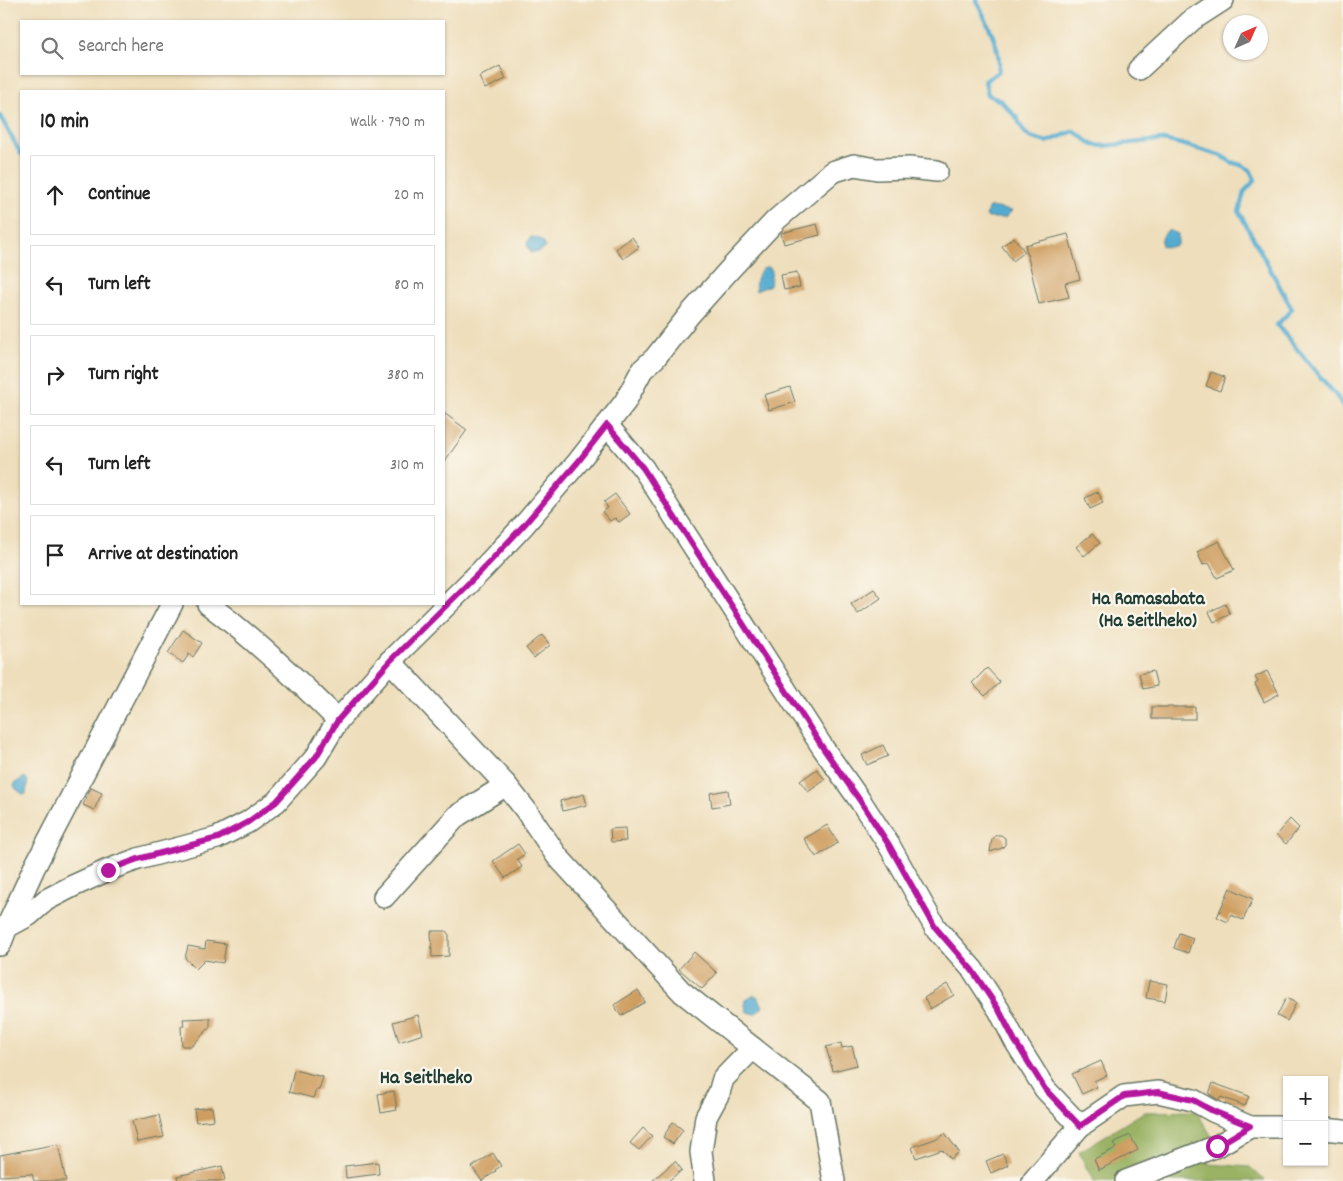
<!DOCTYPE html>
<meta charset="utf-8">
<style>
:root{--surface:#fff;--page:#f6f6f6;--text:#222;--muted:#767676;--line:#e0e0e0}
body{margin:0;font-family:Dekko,sans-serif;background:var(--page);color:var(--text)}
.controls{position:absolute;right:15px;bottom:15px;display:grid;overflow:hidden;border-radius:0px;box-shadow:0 1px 4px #0004}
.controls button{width:45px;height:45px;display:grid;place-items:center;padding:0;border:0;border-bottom:1px solid var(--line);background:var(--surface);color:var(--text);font:25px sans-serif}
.compass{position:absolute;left:1223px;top:15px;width:45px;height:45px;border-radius:50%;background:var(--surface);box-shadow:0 1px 4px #0004;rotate:45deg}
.stop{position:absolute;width:15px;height:15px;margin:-11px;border:4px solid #b5179e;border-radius:50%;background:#fff}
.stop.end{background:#b5179e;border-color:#fff;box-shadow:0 1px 5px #0008}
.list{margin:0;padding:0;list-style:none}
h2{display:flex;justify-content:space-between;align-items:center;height:65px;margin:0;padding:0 20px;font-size:21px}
h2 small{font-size:16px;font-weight:400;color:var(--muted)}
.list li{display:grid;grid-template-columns:32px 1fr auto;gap:15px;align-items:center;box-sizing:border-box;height:80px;margin:0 10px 10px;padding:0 10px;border:1px solid var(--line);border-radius:0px}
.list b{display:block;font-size:19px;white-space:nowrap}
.list em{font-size:16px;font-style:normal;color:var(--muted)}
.icon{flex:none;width:28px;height:28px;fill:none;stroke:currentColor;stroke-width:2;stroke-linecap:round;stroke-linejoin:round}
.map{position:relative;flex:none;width:1343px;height:1181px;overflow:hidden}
.search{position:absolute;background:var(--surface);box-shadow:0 1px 4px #0004;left:20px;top:20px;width:425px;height:55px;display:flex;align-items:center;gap:12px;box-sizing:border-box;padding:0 18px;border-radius:0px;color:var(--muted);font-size:19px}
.panel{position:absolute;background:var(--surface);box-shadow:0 1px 4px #0004;left:20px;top:90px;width:425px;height:515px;border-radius:0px}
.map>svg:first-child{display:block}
</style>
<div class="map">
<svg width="1343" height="1181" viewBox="0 0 1343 1181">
<rect width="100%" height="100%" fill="#fbf7ec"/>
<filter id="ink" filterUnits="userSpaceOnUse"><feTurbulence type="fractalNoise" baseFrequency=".02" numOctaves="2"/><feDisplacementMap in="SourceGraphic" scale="10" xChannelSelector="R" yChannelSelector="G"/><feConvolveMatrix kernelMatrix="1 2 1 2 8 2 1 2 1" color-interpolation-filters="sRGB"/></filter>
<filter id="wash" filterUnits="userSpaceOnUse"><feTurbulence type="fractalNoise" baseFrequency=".0096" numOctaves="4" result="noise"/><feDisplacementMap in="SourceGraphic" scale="20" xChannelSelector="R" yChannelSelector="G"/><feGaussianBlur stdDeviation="1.12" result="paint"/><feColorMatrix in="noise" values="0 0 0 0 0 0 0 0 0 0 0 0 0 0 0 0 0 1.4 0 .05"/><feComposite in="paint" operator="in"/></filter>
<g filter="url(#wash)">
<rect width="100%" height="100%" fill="#eedebc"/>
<!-- forest -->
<polygon fill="#99b264" stroke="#5c784c" points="1196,1111 1211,1135 1208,1164 1250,1167 1265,1181 1094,1181 1087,1169 1079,1152 1144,1112"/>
<!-- water -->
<g fill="#52acd0" stroke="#387482">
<polygon points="991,207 1012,211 1005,218 988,218 986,216 988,208"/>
<path d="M1167,231h4l7,3v10c-4,3 -11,4 -16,2 -2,-5 1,-11 5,-15z"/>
<path d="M531,237c7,0 14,3 14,11l-6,4 -8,1 -4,-8 1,-4z"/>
<path d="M766,267h3l3,3 -2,15 -14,6c-2,-9 1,-20 10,-24z"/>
<polygon points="25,777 28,780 26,794 24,795 16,789 14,785 15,783"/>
<polygon points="753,995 759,998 763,1007 755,1014 747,1012 745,1006 746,999"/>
</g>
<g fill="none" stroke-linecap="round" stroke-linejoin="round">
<!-- stream -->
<g stroke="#52acd0" stroke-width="4.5">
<path d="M976,0c10,21 27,49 22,72l-13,9 3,14 13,6 16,17 7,14 6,5 17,5 27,-11 19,14 11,1 46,-5 13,-1 18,4 41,12 9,6 10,3 9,5 5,10 -11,12 -5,20 53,97 -15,16 61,73 5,9"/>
<polyline points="0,116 21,154"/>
</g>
</g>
<g id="blocks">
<!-- building -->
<g fill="#ce9d5e">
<polygon points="500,66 506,79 485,89 479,77"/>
<polygon points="817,224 820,235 784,244 781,233"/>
<polygon points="1068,234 1080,279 1065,283 1069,297 1039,304 1025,245"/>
<polygon points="632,237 639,247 623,259 616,249"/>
<polygon points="1014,237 1025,252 1013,261 1002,246"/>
<polygon points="797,272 800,287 784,290 781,275"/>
<polygon points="1211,372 1225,377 1220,391 1206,386"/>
<polygon points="790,387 795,402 769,410 764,395"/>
<polygon points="444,413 467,430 444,462"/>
<polygon points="1098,492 1103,503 1090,509 1085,498"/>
<polygon points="615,494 630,514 619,522 615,518 610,521 602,512 608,508 604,502"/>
<polygon points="1092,534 1100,543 1084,556 1076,547"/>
<polygon points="1219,541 1234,570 1217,578 1209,563 1203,565 1197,552"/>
<polygon points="874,589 881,598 858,614 851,604"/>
<polygon points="1225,604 1230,614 1214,622 1209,612"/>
<polygon points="183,630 202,643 193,657 189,654 183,663 168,653"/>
<polygon points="542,635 550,645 534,658 526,648"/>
<polygon points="987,668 1000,682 985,696 972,683"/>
<polygon points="1153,671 1157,686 1143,689 1139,674"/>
<polygon points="1267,671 1279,694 1264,702 1255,684 1258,682 1255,677"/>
<rect x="1152" y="707" width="43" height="12"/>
<polygon points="883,745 888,756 867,765 862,755"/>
<polygon points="817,769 825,780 808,792 800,781"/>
<polygon points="91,788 102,793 94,810 83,805"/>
<polygon points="728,790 730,804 712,807 710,793"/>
<polygon points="584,794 587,805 563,811 560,801"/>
<polygon points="1290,819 1299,828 1286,844 1276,835"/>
<polygon points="827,825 838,843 816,857 804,839"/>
<polygon points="625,828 626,841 611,842 610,829"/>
<polygon points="996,835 1001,835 1005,838 1005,845 1002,848 990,852 992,840"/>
<polygon points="518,844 525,854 517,859 522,867 505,878 493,861"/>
<polygon points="1230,888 1253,899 1243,920 1231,915 1228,922 1217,917"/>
<polygon points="431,931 446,931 449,935 449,956 432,957"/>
<polygon points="1179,933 1193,938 1188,953 1174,948"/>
<polygon points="206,941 226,944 223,963 205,960 196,969 185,958 188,946 205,949"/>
<polygon points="694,952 717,973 702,989 679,969"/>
<polygon points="1149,981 1168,984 1165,1001 1146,998"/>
<polygon points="947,984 954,995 930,1009 924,998"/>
<polygon points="638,990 645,1002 621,1016 614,1005"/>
<polygon points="1286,998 1296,1003 1287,1021 1277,1016"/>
<polygon points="418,1015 423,1034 399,1042 393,1022"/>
<polygon points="210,1018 210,1027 192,1046 182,1046 181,1026 184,1026 183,1019"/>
<polygon points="841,1043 842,1048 852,1046 857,1065 833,1071 826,1047"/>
<polygon points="1101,1061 1107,1075 1094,1081 1097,1087 1082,1094 1072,1074"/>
<polygon points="294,1070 323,1077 319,1090 316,1090 313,1098 289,1092"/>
<polygon points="1213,1083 1249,1096 1245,1106 1221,1097 1219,1100 1209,1094"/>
<polygon points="394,1091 397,1110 381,1113 378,1094"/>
<polygon points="212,1107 214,1120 196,1122 194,1109"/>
<polygon points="159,1115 164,1137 137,1142 132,1121"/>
<polygon points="673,1122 683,1130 673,1144 663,1137"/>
<polygon points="643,1128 652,1136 639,1150 630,1143"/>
<polygon points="945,1133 959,1152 951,1159 942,1149 916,1158 912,1147 935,1139"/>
<polygon points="1130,1135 1138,1150 1099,1170 1094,1159 1116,1148 1113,1143"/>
<polygon points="58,1144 66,1181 34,1181 32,1174 0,1176 0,1155"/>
<polygon points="493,1153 501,1166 495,1170 496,1171 482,1181 472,1167"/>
<polygon points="1003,1154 1008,1165 991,1173 986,1161"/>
<polygon points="675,1161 682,1170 668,1181 652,1181"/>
<polygon points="378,1162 379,1174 346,1178 345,1166"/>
<polygon points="222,1166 225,1181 178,1181 177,1176"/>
</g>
</g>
</g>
<g filter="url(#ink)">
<use href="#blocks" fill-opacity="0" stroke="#677564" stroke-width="1"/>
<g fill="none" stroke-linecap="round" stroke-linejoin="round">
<!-- minor casing -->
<g stroke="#677564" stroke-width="24">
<g id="minor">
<polyline points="1139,69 1192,20 1223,0"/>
<polyline points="607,425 643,468 823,748 861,802 889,845 935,927 973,970 999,1010 1015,1041 1045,1089 1080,1126 1124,1096 1158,1092 1193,1100 1213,1111 1250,1127"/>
<path d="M208,604c46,35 89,75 130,116"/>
<polyline points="384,897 457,816 506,785"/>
<polyline points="7,927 34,868 172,604"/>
<polyline points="0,945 7,927 29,915 46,900 73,886 108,870 138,859 217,838 248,822 276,802 316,757 338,720 390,661"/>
<polyline points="1324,1129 1343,1131"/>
<polyline points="705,1181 701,1152 706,1117 719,1093 723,1079 753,1048"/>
<polyline points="834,1181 820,1101 682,992 557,856 525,809 506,785 390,661 482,570 524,525 578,462 607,425 625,402 642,370 655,358 690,314 731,268 776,220 832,172 854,165 877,169 909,168 937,171"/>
<polyline points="1033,1181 1080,1126"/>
<polyline points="1126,1181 1217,1146 1250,1127 1287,1127"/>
</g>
</g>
<!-- minor -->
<use href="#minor" stroke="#fff" stroke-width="21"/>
</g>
</g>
<g fill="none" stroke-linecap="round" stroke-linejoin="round" filter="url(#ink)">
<!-- route -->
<polyline stroke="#b5179e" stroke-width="6" points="108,870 138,859 218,838 248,822 276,802 316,757 338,720 390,661 482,570 524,525 578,462 607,425 643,468 823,748 861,802 889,845 935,927 972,970 999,1010 1015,1041 1045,1089 1080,1126 1124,1096 1158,1092 1193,1100 1213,1111 1250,1126 1217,1146"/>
</g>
<g text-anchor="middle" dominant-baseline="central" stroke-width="4.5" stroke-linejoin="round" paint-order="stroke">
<!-- neighbourhood labels -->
<g font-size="19" font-weight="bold" fill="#1f3d34" stroke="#fbf7ec">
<text x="1148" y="600">Ha Ramasabata<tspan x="1148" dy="22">(Ha Seitlheko)</tspan></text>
</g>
<!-- quarter labels -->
<g font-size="20" font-weight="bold" fill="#1f3d34" stroke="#fbf7ec">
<text x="426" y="1079">Ha Seitlheko</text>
</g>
</g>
</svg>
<div class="controls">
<button>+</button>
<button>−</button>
</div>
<svg class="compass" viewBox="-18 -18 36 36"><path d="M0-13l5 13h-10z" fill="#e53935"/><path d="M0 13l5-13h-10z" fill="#767676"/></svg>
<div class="stop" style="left:1217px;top:1146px"></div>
<div class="stop end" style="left:108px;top:870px"></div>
<div class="search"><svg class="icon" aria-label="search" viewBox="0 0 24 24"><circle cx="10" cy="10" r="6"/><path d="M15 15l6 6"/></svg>Search here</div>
<section class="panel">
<h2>10 min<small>Walk · 790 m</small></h2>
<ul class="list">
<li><svg class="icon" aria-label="ahead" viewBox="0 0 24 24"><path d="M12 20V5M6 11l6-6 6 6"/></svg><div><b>Continue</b></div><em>20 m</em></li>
<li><svg class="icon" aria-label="left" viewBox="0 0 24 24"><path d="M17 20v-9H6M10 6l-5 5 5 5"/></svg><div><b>Turn left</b></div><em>80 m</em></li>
<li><svg class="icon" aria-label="right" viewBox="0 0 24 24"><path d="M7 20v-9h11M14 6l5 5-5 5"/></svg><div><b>Turn right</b></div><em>380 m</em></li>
<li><svg class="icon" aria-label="left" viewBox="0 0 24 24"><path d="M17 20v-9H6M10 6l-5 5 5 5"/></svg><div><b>Turn left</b></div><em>310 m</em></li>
<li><svg class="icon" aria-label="arrive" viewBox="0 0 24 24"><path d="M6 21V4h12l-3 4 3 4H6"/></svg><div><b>Arrive at destination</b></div></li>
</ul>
</section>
</div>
